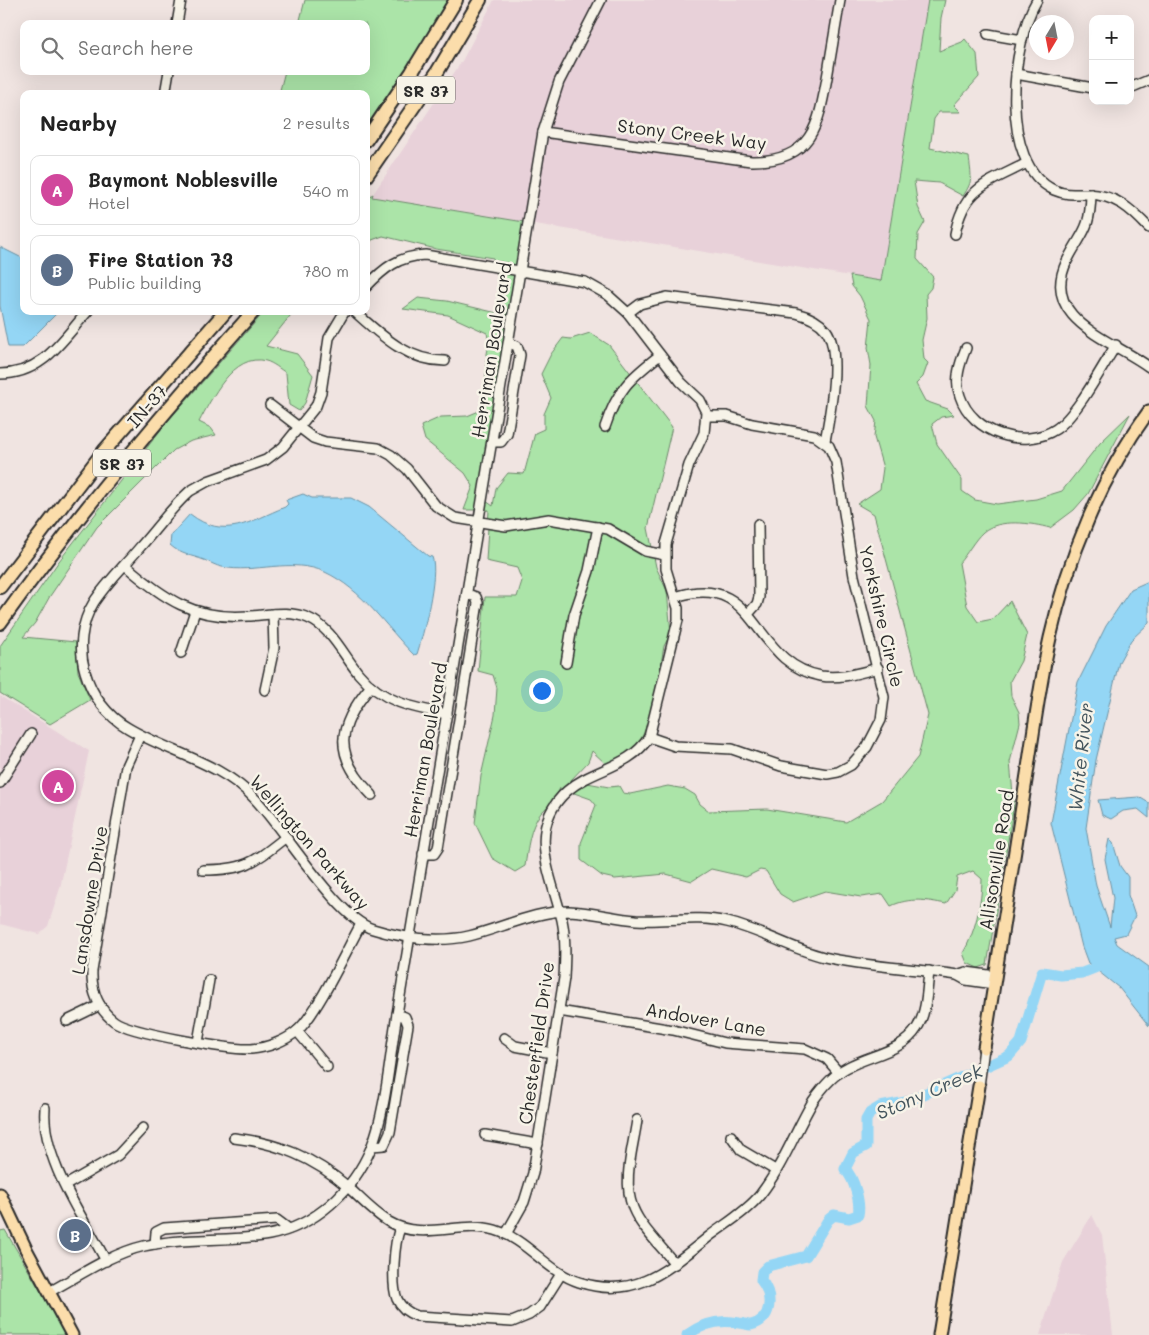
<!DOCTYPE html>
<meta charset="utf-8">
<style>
:root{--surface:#fff;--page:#f2f2f2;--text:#222;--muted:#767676;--line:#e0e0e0;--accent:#2563eb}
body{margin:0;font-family:Mali,sans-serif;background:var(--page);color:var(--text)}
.controls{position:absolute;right:15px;top:15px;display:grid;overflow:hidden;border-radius:10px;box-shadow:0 5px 20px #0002}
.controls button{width:45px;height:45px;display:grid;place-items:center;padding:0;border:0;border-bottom:1px solid var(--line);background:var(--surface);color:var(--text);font:25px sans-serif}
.compass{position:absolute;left:1029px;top:15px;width:45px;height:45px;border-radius:50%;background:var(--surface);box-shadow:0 5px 20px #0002;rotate:190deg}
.you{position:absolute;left:541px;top:690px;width:18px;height:18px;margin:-12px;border:4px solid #fff;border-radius:50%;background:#1a73e8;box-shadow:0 0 0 8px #1a73e833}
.badge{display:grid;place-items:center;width:32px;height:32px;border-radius:50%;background:var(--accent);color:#fff;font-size:16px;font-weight:700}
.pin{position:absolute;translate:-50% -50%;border:2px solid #fff;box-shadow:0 1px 5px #0006}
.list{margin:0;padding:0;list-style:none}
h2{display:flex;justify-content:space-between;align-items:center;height:65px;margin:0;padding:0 20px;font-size:21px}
h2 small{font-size:16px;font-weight:400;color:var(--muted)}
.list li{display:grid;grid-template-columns:32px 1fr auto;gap:15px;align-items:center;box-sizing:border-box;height:70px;margin:0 10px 10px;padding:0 10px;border:1px solid var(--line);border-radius:10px}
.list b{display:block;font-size:19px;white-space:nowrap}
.list p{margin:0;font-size:16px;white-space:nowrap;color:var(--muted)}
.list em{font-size:16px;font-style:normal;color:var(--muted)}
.icon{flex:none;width:28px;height:28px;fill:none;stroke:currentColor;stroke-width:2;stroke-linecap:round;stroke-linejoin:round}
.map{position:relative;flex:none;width:1149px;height:1335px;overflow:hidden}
.search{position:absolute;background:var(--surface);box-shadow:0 5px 20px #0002;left:20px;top:20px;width:350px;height:55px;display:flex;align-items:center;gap:12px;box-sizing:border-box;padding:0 18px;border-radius:10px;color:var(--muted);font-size:19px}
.panel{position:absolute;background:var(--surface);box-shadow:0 5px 20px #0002;left:20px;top:90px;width:350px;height:225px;border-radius:10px}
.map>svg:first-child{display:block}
</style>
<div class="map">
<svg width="1149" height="1335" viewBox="0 0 1149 1335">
<rect width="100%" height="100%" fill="#f0e4e1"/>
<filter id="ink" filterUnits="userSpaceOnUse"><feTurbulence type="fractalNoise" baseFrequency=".02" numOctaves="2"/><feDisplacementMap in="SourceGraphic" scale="10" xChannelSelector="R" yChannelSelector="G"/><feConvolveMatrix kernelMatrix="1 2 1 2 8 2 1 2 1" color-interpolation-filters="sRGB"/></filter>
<g filter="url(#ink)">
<!-- built -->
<g fill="#e8d1d9">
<polygon points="494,0 928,0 881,281 371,197 462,61"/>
<polygon points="0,696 89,751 60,888 48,926 39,934 0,924"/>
<polygon points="1092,1215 1102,1235 1113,1335 1040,1335 1063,1262"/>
</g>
<!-- green -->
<g fill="#abe4a8" stroke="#6b886a">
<polygon points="305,0 453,0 366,136 366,94 279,94 285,71 366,71 366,24 299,24"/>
<path d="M928,0h17l-4,18 -2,33 23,-9 3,-3 12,15 2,23 -25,28 7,7h-22l-5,7 -4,29 39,9c2,19 5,23 -6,39l-24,-13 -25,-2 4,26 7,15 -7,12 -1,25 16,18 -2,11 -5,6 1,24 -5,22 2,19 4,4 -5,14 -7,7 9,17 23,8 6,6 -13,2 -9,7 5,20 25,36v11l13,9 22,4 39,-5 26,-8 38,-48 30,-29 -42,80 -14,16 -24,18c-18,-5 -51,-10 -67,4 -9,8 -16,22 -24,31l8,43 11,16 15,-3 17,-18 17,34 -6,26 -11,20 1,15 8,16 1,11 -10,39 4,43 -27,160 -9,3 -11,-5 -4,-10c12,-20 19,-50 19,-74l-9,-8 -16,6 -2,13 -9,14c-20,-4 -36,-7 -55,2l-8,-12 -22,3 -36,-6 -32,11 -13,-8 -14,-23 -6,-1 -14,7 -35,-8 -19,12 -26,-7 -51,5 -13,-3 -21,-16v-17l15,-38 -5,-6 -31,-11c-6,15 -9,14 -19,25 -12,15 -13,35 -16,53l-10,6 -23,-14 -17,-35 6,-47 14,-61 2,-27 -4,-13 -15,-4 7,-74h32l5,-16 -5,-13 -31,-7 3,-51h-25l9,-24 -8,-13 -40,-33 -4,-14 20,-9 26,-1 17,-7c3,-17 1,-32 2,-48 1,-10 4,-17 1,-28l-39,-18 -45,-6 15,-11 29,3 50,12 5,-19 -9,-36 -57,-9 -53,-13 -11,4 -6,8v-50l7,-4 -1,3 152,25 -45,274 14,10 3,-18 12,-15 16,1 11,-41 9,-4v-15l7,-16 -10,-24 10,-20 12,-16 8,1 19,-6 19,12 63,82 -24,101 8,39 11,24 4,42 -7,13 -10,60 -13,34 -16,16 -19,8 -14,-13 -4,11 -17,18 38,7 10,-1 4,7 7,1 38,-8 17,3 10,6 5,9 9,7 58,-2 79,13 36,-21 36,-44 10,-42 -54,-201 -17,-10 23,-15 3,-21 -9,-31 2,-16 -8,-15 3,-41 -3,-17 3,-29 -11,-23 -8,-10 -2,-10 31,5z"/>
<path d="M265,311h29l-28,35 31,8 16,21 -8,28 -6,8 -10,-6 -3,-32c-6,-4 -13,-10 -20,-12 -33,-9 -55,39 -67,61l12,6 5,7 -25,6 -17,9 -77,77 -47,69 -15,27 -12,14 53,5 2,30 12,28 -40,24 -50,-31v-47l59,-85 107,-138z"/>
<polygon points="5,1230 66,1335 0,1335 0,1231"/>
</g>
<!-- water -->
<g fill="#94d6f5" stroke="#6a92a4">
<polygon points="0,247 24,259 24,311 59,311 23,347 8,347 0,306"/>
<path d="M303,494l9,4h39l18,9 59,49 4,1c7,16 -9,79 -15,97l-3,1c-29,-29 -51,-65 -89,-83 -34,-15 -71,2 -103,-5 -6,-1 -12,-5 -18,-7 -13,-5 -23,-5 -34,-15l1,-10 19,-21c35,27 60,7 95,-7l3,-3 -2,-4z"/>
<polygon points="1149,581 1149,623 1131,640 1119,662 1096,760 1086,828 1096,886 1110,927 1113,898 1105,859 1109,839 1113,843 1120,866 1128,877 1128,895 1135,916 1126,934 1114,937 1117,944 1149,967 1149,1026 1119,988 1088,963 1082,947 1051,823 1078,682 1106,626 1131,589"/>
<polygon points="1139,797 1149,803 1149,818 1138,809 1123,811 1111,819 1102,815 1098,800"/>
</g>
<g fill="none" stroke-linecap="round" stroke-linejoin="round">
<!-- river -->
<path stroke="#94d6f5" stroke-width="11" d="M687,1335c15,-11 33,-16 52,-12 4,0 8,2 12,2 22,-5 22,-30 10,-45l1,-8 6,-6 38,-10 22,-36 6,-5 15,3 9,-3c3,-12 -4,-37 -13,-46l8,-16 13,-7v-26l4,-7 10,-6 26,-5 103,-46 12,-14 21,-70 19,3 21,-2 28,-11"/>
<!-- minor casing -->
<g stroke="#2b2b2b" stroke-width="12">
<g id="minor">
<path d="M1037,0c-26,43 -39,164 17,190 11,5 22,4 34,4 28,1 43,15 61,34"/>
<polyline points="177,24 181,0"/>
<polyline points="988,34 1022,40"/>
<polyline points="1016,74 1093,88"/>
<polyline points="1130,88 1149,80"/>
<polyline points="165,94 169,71"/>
<path d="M543,132l208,29c63,1 68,-38 77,-89 4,-24 8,-48 12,-72"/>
<path d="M1091,194c-1,38 -9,37 -24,67 -29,59 48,80 82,106"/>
<path d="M955,234c9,-47 33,-51 72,-71"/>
<path d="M366,287c18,-19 33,-31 59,-32l160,27 23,13 20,18 53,69 19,18 6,12 -2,21 -15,32 -23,79v25l12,39v12l-29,117c-19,31 -56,31 -82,54 -42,38 -15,85 -5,129 4,19 3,39 2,58l-31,195 -9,29 -18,32"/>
<path d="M345,311l-16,27 -8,54 -5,14 -33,41 -17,13 -58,21 -18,10c-18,16 -33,37 -49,55 -15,18 -34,36 -47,56 -27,43 -8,102 34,126 42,25 94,35 127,71 29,30 82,119 118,130 29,9 66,14 96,7 33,-8 66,-25 100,-25 23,1 45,7 67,9 30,2 60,-5 91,2 34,8 64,27 97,35 44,10 89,11 133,18l9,5 28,4"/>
<path d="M354,311c27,24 53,50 91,50"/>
<path d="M628,313l12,-9 27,-7 129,16c12,3 22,7 30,17 16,21 4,85 -1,111"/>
<path d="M966,348c-6,15 -12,32 -6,48 12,37 64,54 96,33 21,-14 46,-62 60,-84"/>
<path d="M0,374c43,0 62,-34 88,-63"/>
<polyline points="270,405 313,438 325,442 378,448 391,455 407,469 436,506 455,518 506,526 549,519 608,529 645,551 665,555"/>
<path d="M605,427c12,-37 25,-49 55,-72"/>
<polyline points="492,442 501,442 507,434 520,355 517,346 509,343"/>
<path d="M125,565c39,34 69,55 123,51 20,-1 41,-6 60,2 24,10 35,37 51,56 23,28 54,34 88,40"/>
<path d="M675,597c84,-28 75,66 146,79 20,3 38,-3 57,-8"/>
<polyline points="748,614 757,604 759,597 758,524"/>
<polyline points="181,653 195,611"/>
<polyline points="566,663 574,615 589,571 598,527"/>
<path d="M371,686c-35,41 -38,69 1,109"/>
<polyline points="265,690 274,648 273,614"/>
<path d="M140,735l-14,31 -34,205c-1,20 7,39 22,50 16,12 116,29 137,28 16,-1 34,-8 46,-18 20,-17 50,-82 64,-107"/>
<polyline points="649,737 675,746 732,749 781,766 827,774 838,772 851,765 867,747 881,720 884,697 854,576 836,462 829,446 814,435 752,424 727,416 707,416"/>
<polyline points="0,783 31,734"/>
<polyline points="423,854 434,854 438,848 478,603 476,597 467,594"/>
<path d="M203,870c43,0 50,-7 83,-33"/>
<polyline points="957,975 966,972 996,976"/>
<polyline points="559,1011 673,1030 725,1043 805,1049 827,1059 839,1073"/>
<polyline points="67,1021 100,1005"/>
<polyline points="297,1031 327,1067"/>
<polyline points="504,1038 515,1046 552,1053"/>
<polyline points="198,1042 209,980"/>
<polyline points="979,1086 984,1048"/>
<path d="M45,1108c-4,51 38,109 61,153"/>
<path d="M637,1120c-4,28 -15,61 -4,88 8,20 29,39 42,56"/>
<polyline points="485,1135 538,1144"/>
<polyline points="731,1136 741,1150 775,1170"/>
<path d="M234,1138c45,5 80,20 114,49 13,12 26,26 41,35 34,20 71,-2 106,8 32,9 52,42 84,52 58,19 90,-14 132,-47 16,-12 36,-24 49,-40 22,-28 35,-63 53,-94 9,-13 21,-27 35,-34 24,-13 54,-15 69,-39 10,-16 10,-39 12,-57"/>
<polyline points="372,1146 384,1145 390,1132 408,1025 405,1017 397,1014"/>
<polyline points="66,1185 118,1155 143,1128"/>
<path d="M400,1228c-6,15 -9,56 -3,71 4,9 11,14 20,17l95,6 17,-7 11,-8 21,-33"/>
<polyline points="155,1244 156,1232 164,1228 277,1220 289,1229"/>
<path d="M49,1292c30,-16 61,-38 95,-46 41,-9 83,-4 125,-11 46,-9 84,-44 102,-87 15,-36 19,-94 26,-134l146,-882 16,-50 42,-82"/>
</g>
</g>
<!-- major casing -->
<g stroke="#2b2b2b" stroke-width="15">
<g id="major">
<path d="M984,1048c14,-87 27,-174 41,-261 8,-50 14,-100 25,-149 18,-80 51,-161 99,-227"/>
<polyline points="0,1194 26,1249 72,1335"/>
<polyline points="939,1335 979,1086"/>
</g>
</g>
<!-- highway casing -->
<g stroke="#2b2b2b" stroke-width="16">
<g id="highway">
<polyline points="366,140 412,72 456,0"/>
<polyline points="366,176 436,74 480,0"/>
<polyline points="0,587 104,451 226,311"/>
<path d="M0,623c78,-109 164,-212 254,-312"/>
</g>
</g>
<!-- minor -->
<use href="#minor" stroke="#f7f3e8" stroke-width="9"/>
<!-- major -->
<use href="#major" stroke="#fbddab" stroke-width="11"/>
<!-- highway -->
<use href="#highway" stroke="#fbddab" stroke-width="12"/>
</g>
</g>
<g text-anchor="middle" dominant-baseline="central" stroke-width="5" stroke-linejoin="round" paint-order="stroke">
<!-- shield labels -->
<g fill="#f7f3e8" stroke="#686764" stroke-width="1">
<rect x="397" y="76.5" width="58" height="27" rx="4"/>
<rect x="93" y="449.5" width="58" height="27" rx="4"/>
</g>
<g font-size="16" font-weight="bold" fill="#2b2b2b">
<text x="426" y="90">SR 37</text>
<text x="122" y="463">SR 37</text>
</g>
<!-- street labels -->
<g font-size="18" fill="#2b2b2b" stroke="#f7f3e8">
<text transform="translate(692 134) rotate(7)">Stony Creek Way</text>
<text transform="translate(491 350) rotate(-81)">Herriman Boulevard</text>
<text transform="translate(147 406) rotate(-49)">IN-37</text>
<text transform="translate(882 616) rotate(77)">Yorkshire Circle</text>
<text transform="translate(425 750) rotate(-80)">Herriman Boulevard</text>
<text transform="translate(310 842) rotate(49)">Wellington Parkway</text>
<text transform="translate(996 860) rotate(-81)">Allisonville Road</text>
<text transform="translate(89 900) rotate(-81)">Lansdowne Drive</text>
<text transform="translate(706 1019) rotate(10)">Andover Lane</text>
<text transform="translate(536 1043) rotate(-82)">Chesterfield Drive</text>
</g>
<!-- water labels -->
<g font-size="19" font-style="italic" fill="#45565e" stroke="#f7f3e8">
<text transform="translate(1080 757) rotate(-84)">White River</text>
<text transform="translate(929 1091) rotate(-23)">Stony Creek</text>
</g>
</g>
</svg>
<div class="controls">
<button>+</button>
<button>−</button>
</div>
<svg class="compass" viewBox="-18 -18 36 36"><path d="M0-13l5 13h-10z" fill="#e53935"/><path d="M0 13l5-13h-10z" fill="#767676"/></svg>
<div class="you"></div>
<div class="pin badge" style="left:58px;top:786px;background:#d1479c">A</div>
<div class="pin badge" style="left:75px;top:1235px;background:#5c6f8a">B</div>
<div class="search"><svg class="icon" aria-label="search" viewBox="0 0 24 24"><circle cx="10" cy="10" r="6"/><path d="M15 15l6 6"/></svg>Search here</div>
<section class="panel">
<h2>Nearby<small>2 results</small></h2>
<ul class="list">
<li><span class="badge" style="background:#d1479c">A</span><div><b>Baymont Noblesville</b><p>Hotel</p></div><em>540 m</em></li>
<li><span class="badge" style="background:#5c6f8a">B</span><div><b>Fire Station 73</b><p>Public building</p></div><em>780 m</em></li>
</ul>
</section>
</div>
